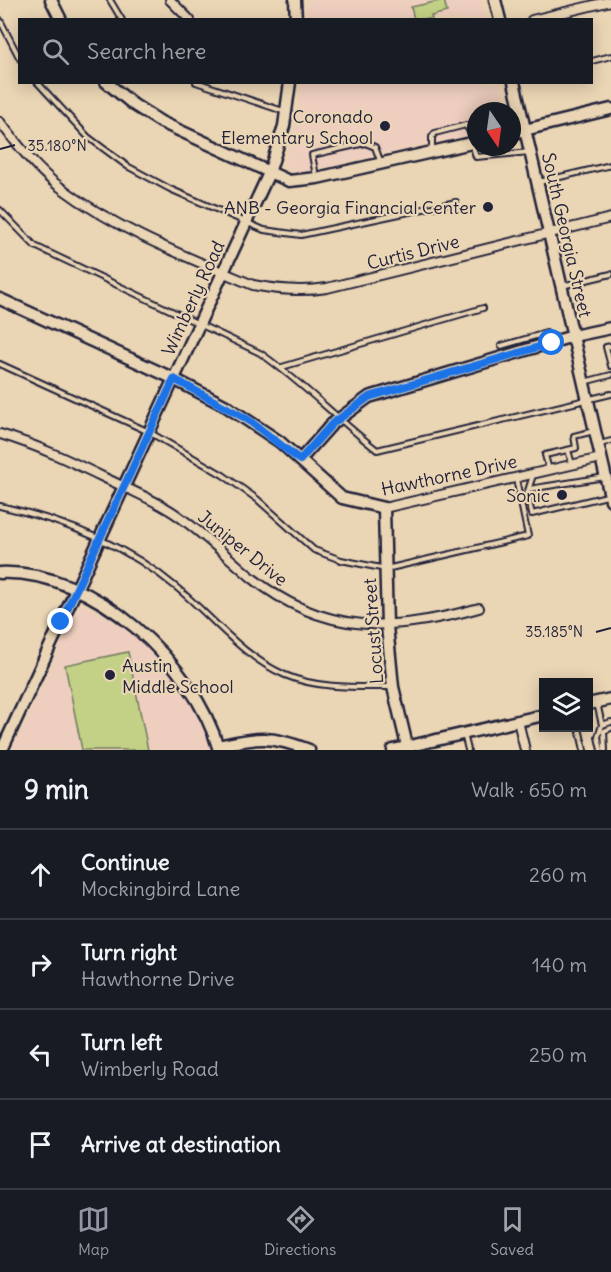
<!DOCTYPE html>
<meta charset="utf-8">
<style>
:root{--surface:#171b24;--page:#242831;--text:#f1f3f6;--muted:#9ea1a6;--line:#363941;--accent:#9495a2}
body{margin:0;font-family:Delius,sans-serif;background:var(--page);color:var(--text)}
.controls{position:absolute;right:18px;bottom:18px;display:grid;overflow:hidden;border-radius:0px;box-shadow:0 3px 15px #0003}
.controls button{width:54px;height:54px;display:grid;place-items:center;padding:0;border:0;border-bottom:2px solid var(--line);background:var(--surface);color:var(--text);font:30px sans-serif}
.compass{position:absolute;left:467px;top:102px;width:54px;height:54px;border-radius:50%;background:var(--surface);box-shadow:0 3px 15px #0003;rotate:167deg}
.stop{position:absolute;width:18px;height:18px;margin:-14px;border:4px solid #1a73e8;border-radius:50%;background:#fff}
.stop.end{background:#1a73e8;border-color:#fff;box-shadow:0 2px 6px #0008}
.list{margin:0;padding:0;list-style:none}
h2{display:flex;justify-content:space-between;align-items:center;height:78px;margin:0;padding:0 24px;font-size:26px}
h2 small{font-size:20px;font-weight:400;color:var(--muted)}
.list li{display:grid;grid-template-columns:39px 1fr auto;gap:18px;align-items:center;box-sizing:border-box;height:90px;padding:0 24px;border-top:2px solid var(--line)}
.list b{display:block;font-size:22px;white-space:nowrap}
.list p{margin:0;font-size:20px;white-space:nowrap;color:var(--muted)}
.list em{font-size:20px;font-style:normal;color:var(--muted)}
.icon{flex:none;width:33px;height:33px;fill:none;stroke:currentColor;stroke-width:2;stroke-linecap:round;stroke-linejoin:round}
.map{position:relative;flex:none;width:611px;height:750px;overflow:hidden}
.search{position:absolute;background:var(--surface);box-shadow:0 3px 15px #0003;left:18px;right:18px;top:18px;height:66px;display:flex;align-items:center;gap:15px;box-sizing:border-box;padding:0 21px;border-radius:0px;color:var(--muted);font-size:22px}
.sheet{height:438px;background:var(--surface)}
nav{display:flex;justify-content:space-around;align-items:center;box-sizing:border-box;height:84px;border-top:2px solid var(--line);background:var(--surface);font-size:16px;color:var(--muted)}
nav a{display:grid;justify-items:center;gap:3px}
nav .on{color:var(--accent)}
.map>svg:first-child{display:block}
</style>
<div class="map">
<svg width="611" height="750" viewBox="0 0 611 750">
<rect width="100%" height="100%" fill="#ead5b4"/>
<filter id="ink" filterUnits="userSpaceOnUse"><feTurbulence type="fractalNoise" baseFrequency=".0167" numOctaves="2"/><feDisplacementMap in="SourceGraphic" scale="12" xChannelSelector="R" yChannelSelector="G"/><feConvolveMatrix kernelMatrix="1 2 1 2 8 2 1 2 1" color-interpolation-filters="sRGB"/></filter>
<g filter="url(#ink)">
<!-- built -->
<g fill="#eecebe">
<polygon points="307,0 481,0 485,19 307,19"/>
<polygon points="301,83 500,83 507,111 476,111 476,134 298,173 283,169 297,119"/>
<polygon points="83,604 110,618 144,643 166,665 198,711 213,750 12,750 79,606"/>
</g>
<!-- green -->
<g fill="#c2d185" stroke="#727a60" stroke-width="1.5">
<polygon points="444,0 447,12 431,16 432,19 414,19 411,7"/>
<polygon points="128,652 148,750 82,750 65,665"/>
</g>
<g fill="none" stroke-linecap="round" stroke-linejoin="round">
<!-- lane casing -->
<g stroke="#22223b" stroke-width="8">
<g id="lane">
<polyline points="110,0 122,20"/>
<polyline points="0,20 20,59"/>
<polyline points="592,61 611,56"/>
<polyline points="37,82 88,137 127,166 170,189 264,230 301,235 456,202"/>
<polyline points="196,82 283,111"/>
<polyline points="472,144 476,157 530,152"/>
<polyline points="432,151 432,137 435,133 466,125 475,141"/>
<polyline points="316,176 312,155 365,143 375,147 381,163"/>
<polyline points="539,182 611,165"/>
<path d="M0,210l35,36 225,107c41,28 77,66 117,97l234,-56"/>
<polyline points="562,286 611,274"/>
<polyline points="501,346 546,333"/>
<polyline points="611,346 606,347 611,366"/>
<polyline points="0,364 149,432 223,475 257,499 314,550 341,560 386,569 528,536 516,479"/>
<polyline points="282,367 483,308"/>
<polyline points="584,382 611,375"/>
<polyline points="600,444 611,441"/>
<polyline points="568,450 572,464"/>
<polyline points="549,470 545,455 576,448 574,436 594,431"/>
<polyline points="533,475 527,494 532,514 607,496"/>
<polyline points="529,489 605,477"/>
<path d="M0,506c63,14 126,39 176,81 37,30 64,68 109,88 33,14 72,12 108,12"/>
<polyline points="597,703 602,725 598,737 601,750"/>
<polyline points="602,725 611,722"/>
<polyline points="579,728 584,750"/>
<polyline points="464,734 468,750"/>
<polyline points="605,750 604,731 611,728"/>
</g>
</g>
<!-- street casing -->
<g stroke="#22223b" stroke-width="12">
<g id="street">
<polyline points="170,0 190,20"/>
<polyline points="532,20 611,1"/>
<path d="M0,122c18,23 36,47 60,65 57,43 127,70 193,98 26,5 48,7 74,3l284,-70"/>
<path d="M0,434c37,11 70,27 105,44 23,11 48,21 69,35 28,19 51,42 77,64 73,59 143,55 228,31"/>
<polyline points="384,508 601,458"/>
<polyline points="518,721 525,750"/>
</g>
</g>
<!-- secondary casing -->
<g stroke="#22223b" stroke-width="15">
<g id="secondary">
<polyline points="51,0 61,20"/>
<polyline points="295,0 296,20"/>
<polyline points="495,0 500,20"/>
<polyline points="106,82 134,105 161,122 289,181 317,178 476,142"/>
<polyline points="514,82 611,500"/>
<polyline points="512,133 611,109"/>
<polyline points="0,299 168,376 226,406 280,442 342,498 384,508 387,626 393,687 408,750"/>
<polyline points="300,460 332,424 369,397 573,336 611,328"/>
<path d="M0,573c94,-4 194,90 219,177"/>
<polyline points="588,704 611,699"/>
<path d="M218,746c40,-9 52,-11 91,4"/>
<polyline points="2,750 269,173 284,126 290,82"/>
<polyline points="393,750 544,715"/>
</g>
</g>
<!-- lane -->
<use href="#lane" stroke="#ead5b4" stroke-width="4"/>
<!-- street -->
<use href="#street" stroke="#ead5b4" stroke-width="8"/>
<!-- secondary -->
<use href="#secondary" stroke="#ead5b4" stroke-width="10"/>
</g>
</g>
<g fill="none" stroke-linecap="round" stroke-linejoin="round" filter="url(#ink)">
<!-- route -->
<polyline stroke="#1a73e8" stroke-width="8" points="61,622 174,379 247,419 300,460 332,424 369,397 552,343"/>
</g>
<!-- ticks -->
<path fill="none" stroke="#22223b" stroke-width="2" d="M0,149l15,-4M596,632l15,-4"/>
<!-- markers -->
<g fill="#22223b" stroke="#ead5b4" stroke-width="2">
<circle cx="385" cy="126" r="6"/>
<circle cx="488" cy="207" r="6"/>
<circle cx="562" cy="495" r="6"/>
<circle cx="110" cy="675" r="6"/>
</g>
<g text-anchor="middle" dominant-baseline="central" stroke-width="4.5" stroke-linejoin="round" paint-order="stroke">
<!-- poi labels -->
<g font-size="18" fill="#22223b" stroke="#ead5b4" text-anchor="end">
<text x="373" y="116">Coronado<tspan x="373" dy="21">Elementary School</tspan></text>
<text x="476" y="207">ANB - Georgia Financial Center</text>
<text x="550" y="495">Sonic</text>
<text x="122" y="665" text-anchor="start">Austin<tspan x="122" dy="21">Middle School</tspan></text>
</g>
<!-- street labels -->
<g font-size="18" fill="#22223b" stroke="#ead5b4">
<text transform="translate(567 235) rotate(77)">South Georgia Street</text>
<text transform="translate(413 252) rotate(-14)">Curtis Drive</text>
<text transform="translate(193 298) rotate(-65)">Wimberly Road</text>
<text transform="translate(449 475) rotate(-12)">Hawthorne Drive</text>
<text transform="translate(243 548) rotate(39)">Juniper Drive</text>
<text transform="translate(373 631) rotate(-94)">Locust Street</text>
</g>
</g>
<g font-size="15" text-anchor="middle" fill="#22223b" stroke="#ead5b4" stroke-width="4.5" stroke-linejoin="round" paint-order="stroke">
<text x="57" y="151">35.180°N</text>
<text x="554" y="637">35.185°N</text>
</g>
</svg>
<div class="controls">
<button><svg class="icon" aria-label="layers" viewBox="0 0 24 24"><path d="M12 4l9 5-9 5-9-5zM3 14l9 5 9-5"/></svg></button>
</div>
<svg class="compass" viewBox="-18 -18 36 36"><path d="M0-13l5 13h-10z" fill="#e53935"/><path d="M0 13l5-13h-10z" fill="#9ea1a6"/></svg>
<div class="stop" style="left:552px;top:343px"></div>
<div class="stop end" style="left:61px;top:622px"></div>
<div class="search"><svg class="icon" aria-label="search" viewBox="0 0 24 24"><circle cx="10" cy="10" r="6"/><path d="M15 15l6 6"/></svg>Search here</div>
</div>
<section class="sheet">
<h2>9 min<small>Walk · 650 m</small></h2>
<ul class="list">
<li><svg class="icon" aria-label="ahead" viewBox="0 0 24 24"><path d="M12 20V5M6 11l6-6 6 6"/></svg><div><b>Continue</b><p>Mockingbird Lane</p></div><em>260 m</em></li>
<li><svg class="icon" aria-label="right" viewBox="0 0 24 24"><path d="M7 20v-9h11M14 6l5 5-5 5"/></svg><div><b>Turn right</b><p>Hawthorne Drive</p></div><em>140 m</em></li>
<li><svg class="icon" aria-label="left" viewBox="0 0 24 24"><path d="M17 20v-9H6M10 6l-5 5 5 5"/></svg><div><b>Turn left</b><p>Wimberly Road</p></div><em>250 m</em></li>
<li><svg class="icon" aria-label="arrive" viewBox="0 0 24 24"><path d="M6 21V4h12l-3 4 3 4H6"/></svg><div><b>Arrive at destination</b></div></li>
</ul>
</section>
<nav>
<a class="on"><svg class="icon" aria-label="map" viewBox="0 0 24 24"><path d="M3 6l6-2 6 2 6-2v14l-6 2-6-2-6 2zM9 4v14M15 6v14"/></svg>Map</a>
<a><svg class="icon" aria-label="directions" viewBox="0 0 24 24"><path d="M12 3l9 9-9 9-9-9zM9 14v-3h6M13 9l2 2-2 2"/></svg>Directions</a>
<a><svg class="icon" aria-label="saved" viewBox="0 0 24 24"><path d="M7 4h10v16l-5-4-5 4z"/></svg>Saved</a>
</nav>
